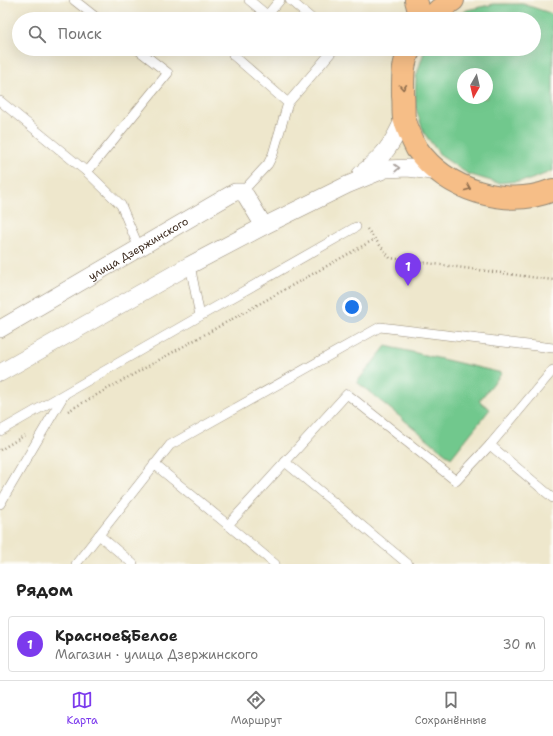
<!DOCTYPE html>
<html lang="ru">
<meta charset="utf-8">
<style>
:root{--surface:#fff;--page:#f6f6f6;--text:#222;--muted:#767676;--line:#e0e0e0;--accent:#7c3aed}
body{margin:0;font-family:"Shantell Sans",sans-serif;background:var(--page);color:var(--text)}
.compass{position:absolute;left:457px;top:68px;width:36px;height:36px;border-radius:50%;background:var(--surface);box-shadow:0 4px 16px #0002;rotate:188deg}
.you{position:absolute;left:352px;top:307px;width:14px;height:14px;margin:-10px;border:3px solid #fff;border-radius:50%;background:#1a73e8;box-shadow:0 0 0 6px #1a73e833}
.badge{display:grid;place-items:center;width:26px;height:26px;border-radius:50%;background:var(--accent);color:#fff;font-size:13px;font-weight:700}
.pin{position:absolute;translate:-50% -33px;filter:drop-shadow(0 1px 2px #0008)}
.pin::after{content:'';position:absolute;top:21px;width:14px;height:12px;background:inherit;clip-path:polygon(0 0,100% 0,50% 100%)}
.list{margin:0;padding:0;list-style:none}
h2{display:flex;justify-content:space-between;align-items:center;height:52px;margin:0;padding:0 16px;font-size:17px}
h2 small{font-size:13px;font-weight:400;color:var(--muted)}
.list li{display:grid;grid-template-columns:26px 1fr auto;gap:12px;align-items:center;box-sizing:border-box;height:56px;margin:0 8px 8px;padding:0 8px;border:1px solid var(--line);border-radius:4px}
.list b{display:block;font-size:15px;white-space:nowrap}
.list p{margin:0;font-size:13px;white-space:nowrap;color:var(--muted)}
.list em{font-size:13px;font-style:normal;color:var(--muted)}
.icon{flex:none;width:22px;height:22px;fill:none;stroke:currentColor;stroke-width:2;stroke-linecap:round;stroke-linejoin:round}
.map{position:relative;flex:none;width:553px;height:564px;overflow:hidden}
.search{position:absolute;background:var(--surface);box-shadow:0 4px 16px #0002;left:12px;right:12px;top:12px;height:44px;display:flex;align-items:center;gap:10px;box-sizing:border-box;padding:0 14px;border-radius:22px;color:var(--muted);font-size:15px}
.sheet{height:116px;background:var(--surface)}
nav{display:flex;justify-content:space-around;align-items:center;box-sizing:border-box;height:56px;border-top:1px solid var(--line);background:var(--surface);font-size:11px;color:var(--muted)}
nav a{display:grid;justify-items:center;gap:2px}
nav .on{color:var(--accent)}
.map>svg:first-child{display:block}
</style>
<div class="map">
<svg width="553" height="564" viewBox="0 0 553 564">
<rect width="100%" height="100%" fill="#fdfcf7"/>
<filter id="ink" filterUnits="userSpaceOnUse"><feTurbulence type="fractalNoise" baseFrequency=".025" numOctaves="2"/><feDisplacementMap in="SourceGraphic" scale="8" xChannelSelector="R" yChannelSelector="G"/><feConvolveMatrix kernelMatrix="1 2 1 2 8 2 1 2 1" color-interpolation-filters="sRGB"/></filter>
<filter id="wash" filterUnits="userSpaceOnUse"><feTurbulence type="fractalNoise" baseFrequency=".012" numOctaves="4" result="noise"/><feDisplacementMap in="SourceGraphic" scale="16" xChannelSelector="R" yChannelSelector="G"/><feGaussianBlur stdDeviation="0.9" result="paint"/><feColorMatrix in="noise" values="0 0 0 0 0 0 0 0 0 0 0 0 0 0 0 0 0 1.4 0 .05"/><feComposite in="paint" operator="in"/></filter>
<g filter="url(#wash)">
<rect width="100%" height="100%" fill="#eee7cc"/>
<!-- green -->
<g fill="#71c88d" stroke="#567956" fill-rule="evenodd">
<path d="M494,4h29l27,9 3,3v155l-24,9 -31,3 -30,-9 -27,-18 -17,-23 -9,-27 1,-29 9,-28h109v-30h-80l13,-9zM463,74h24v24h-24z"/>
<polygon points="386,346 502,373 479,401 490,409 451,458 357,382"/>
</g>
</g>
<g filter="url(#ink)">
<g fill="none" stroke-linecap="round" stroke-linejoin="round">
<!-- service casing -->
<g stroke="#948875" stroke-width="10">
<g id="service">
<polyline points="74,0 98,19"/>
<polyline points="249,0 267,15"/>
<polyline points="290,0 312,19"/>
<polyline points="264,19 280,0"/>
<polyline points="239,49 233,55 288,103 334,49"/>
<polyline points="0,101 87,172 168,73 137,49"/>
<polyline points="87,172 121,205 139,248"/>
<polyline points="242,192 268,164 273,154 288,103"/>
<polyline points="200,316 356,227"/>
<polyline points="0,431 200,316 190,265"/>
<polyline points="490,445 553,498"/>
<polyline points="285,462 408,564"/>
<polyline points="154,464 228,525"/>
<polyline points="0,504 64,395"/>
<polyline points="99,535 133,564"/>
<polyline points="76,564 170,445 380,327 553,348"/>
<polyline points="275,564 228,525 347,394 456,481 490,445 553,370"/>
</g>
</g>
<!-- minor casing -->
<g stroke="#948875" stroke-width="18">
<g id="minor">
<path d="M361,174c23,-18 32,-30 43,-56"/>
<path id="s1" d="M0,329l235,-137h7l4,4 18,30"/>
<polyline points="0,373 190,265 264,226 347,185 386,169 408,168 439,172"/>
</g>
</g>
<!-- primary casing -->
<g stroke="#948875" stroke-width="24">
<g id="primary">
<polyline points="416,0 421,19"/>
<polyline points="430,19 439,10 453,0"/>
<path d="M410,49c-8,15 -7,31 -7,47 1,7 0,15 1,22 2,7 9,24 13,31 29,41 89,60 136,41"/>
</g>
</g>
<!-- path -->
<g stroke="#948875" stroke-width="2.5" stroke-dasharray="1 3" stroke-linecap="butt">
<polyline points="367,229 390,258 553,280"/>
<polyline points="68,411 375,239"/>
<polyline points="0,450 27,434"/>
</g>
<!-- service -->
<use href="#service" stroke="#fff" stroke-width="9"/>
<!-- minor -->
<use href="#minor" stroke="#fff" stroke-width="17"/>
<!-- primary -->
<use href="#primary" stroke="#f6be87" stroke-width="22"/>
</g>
<!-- one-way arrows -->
<defs><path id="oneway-chevron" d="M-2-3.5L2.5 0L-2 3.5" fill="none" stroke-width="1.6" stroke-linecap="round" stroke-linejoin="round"/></defs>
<g stroke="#8f6d4d">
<use href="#oneway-chevron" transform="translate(403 87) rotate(87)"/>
<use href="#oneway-chevron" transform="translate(468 188) rotate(23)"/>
</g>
<use stroke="#a79f9a" href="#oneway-chevron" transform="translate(397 168) rotate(-3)"/>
</g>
<g text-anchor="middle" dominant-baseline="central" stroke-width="4" stroke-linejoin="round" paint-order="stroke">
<!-- street labels -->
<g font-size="11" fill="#3b2a1e" stroke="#fdfcf7">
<text stroke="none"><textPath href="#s1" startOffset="160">улица Дзержинского</textPath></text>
</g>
</g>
</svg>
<svg class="compass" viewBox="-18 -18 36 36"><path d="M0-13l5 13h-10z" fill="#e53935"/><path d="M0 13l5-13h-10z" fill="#767676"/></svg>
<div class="you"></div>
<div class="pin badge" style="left:408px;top:286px">1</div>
<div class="search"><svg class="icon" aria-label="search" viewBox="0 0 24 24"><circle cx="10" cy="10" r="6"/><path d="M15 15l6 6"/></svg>Поиск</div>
</div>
<section class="sheet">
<h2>Рядом<small></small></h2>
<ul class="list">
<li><span class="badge">1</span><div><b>Красное&amp;Белое</b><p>Магазин · улица Дзержинского</p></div><em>30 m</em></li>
</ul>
</section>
<nav>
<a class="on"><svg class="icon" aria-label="map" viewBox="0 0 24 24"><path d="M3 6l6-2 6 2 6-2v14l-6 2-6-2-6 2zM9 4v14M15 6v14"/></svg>Карта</a>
<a><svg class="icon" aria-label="directions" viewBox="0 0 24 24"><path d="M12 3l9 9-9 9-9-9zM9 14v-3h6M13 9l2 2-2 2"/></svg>Маршрут</a>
<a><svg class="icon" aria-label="saved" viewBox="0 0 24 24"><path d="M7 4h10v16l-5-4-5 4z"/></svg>Сохранённые</a>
</nav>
